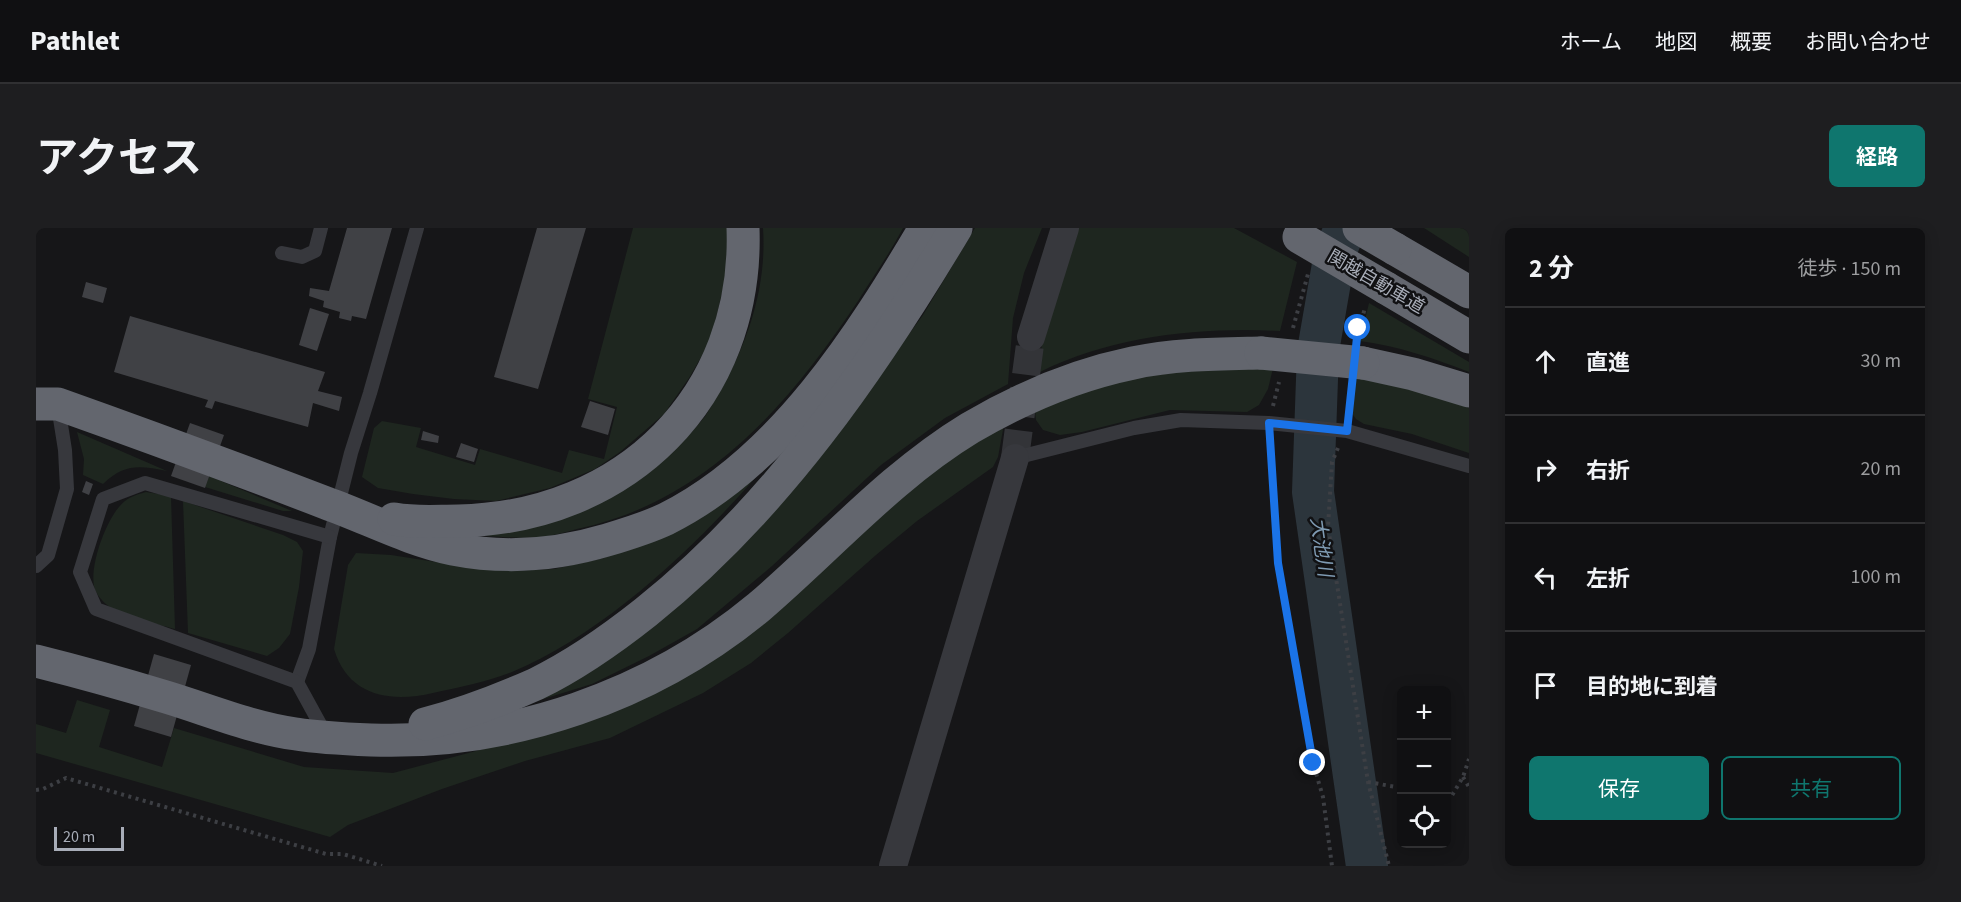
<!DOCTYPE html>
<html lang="ja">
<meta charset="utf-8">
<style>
:root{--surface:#101012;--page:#1e1e20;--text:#f1f3f6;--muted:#9c9d9f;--line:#303032;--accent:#0f766e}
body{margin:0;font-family:"Source Sans 3","Noto Sans JP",sans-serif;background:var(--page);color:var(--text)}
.controls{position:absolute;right:18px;bottom:18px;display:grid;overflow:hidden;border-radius:9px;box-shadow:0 3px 15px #0003}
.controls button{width:54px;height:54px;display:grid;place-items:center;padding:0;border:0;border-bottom:2px solid var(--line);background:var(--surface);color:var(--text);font:30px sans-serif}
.scale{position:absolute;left:18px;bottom:15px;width:70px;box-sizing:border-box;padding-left:6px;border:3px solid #a8adb8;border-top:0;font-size:16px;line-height:21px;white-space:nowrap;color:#a8adb8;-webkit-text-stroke:4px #111113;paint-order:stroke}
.stop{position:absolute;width:18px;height:18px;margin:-14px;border:4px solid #1a73e8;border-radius:50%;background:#fff}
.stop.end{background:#1a73e8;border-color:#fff;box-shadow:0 2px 6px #0008}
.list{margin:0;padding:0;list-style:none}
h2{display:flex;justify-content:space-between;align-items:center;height:78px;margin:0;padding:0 24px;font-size:26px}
h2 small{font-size:20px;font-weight:400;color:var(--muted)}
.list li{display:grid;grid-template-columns:39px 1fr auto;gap:18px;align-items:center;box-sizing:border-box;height:108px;padding:0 24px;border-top:2px solid var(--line)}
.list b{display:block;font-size:22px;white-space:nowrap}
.list em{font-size:20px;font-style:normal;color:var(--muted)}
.actions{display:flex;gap:12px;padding:18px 24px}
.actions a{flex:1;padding:14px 0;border:2px solid var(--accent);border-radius:9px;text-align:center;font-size:21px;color:var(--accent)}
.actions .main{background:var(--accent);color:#fff}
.icon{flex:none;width:33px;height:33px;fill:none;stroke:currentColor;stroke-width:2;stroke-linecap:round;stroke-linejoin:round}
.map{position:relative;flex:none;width:1433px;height:638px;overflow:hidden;border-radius:9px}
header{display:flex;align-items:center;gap:36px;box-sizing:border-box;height:84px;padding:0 30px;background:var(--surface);border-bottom:2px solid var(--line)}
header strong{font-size:28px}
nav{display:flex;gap:33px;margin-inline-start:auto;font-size:21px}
.intro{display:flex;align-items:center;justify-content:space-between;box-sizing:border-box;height:144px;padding:0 36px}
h1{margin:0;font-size:42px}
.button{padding:15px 27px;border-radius:9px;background:var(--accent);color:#fff;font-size:21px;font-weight:700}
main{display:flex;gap:36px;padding:0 36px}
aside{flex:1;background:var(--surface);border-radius:9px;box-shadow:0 3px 15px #0003}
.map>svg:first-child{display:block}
</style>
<header>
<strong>Pathlet</strong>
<nav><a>ホーム</a><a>地図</a><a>概要</a><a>お問い合わせ</a></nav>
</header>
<div class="intro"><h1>アクセス</h1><a class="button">経路</a></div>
<main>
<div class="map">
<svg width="1433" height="638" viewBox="0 0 1433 638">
<rect width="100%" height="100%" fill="#161618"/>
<!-- green -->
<g fill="#1e261f">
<polygon points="597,0 695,0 697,18 675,112 653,150 628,186 584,224 559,241 514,260 460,273 418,271 377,266 342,260 326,249 338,200 346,193 385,200 380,219 439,237 444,221 526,245 533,222 568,231 581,179 552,171"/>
<path d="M727,0h140c-13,25 -30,49 -45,73 -70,105 -153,201 -281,228 -12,3 -24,7 -36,8 -24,2 -49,-1 -73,-2 39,-4 76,-7 111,-23 48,-20 90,-52 123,-92 7,-8 11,-18 17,-27 29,-50 48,-107 44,-165z"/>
<polygon points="939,0 1006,0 988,45 977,90 972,156 909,190 845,237 736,338 661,401 613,428 556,456 491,476 824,173 887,87"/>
<path d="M1038,0h160l63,34 -17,69c-80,-4 -167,5 -240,41l3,-47z"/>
<polygon points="1388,0 1433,0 1433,29"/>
<path d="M1333,75l100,59v10c-36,-14 -71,-26 -109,-31z"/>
<polygon points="1238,136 1232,161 1223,177 1211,184 1134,182 1046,204 1024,207 1007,202 1000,192 999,182 1094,148"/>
<polygon points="1319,145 1388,162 1433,180 1433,225 1376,206 1328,196 1320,191 1315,184"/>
<polygon points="968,196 962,229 957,239 881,293 840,327 752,405 715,435 667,465 574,510 489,533 406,561 312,597 294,609 0,525 0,496 30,505 41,472 74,482 63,519 126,539 138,500 268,539 357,545 531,499 914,228"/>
<path d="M41,204l90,39c-27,-5 -42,-8 -64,13l-20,-9 1,-16z"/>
<polygon points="173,248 256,283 247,283 169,259"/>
<path d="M720,249c-65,74 -153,157 -244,195 -25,10 -52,15 -79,21 -43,10 -85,3 -99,-44l14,-84 8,-12 35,2 64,10 56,6 43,-2 50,-11z"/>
<path d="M110,264l25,4 4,133c-20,-6 -54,-11 -69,-25 -4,-3 -9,-10 -11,-14 -7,-21 10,-67 24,-83 7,-9 16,-12 27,-15z"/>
<polygon points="147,273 247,307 261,314 267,323 263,359 254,406 243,420 231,428 152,405"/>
</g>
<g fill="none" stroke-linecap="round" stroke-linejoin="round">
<!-- river -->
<polyline stroke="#2c353c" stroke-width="42" points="1309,0 1299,25 1282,123 1277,264 1331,638"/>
</g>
<!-- building -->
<g fill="#404145">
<polygon points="311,0 356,0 330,91 316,88 315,93 303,90 304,84 287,79 288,73 273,68 274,60 293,63"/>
<polygon points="501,0 550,0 502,161 458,149"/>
<polygon points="50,54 71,60 67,75 46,69"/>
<polygon points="274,80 293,86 281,123 263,117"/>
<polygon points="94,88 289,144 282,163 306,169 303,183 277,175 272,199 179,173 176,181 169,179 172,172 78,144"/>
<polygon points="554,173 579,181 572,207 545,199"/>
<polygon points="154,195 188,207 169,260 135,248"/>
<polygon points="387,203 403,208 402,215 385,212"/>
<polygon points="425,215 442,221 438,234 420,229"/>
<polygon points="50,253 57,256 53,267 46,264"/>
<polygon points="118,426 155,437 135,509 98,498"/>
</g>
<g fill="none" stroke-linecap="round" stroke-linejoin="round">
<!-- street-tunnel -->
<polyline stroke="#333438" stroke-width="28" stroke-dasharray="28 14" stroke-linecap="butt" points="979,230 995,109"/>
<!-- path -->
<g stroke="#3d3f44" stroke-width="4" stroke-dasharray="3 4.5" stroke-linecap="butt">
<polyline points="1257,100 1272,46"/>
<polyline points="1321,107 1329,80"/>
<polyline points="1237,178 1243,154"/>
<polyline points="1313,185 1316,160"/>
<polyline points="1234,212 1242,335 1277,535 1287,569 1296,638"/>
<polyline points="1302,220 1296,234 1292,299 1332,554 1353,638"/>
<polyline points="1427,549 1433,559"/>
<polyline points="1332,554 1366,560"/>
<polyline points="0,562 7,561 30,550 290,626 307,626 346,638"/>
<polyline points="1410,568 1415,569 1427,549 1433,531"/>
</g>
<!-- lane -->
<g stroke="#37383d" stroke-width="14">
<polyline points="246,25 266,29 279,23 285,0"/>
<polyline points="979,230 1098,200 1145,192 1233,195 1311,203 1433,238"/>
<polyline points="0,338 12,327 31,261 29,222 22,178"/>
<polyline points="261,454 273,421 294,309 315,225 334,165 381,0"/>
<polyline points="290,507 261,454 60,381 44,344 67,271 109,255 294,309"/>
</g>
<!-- street -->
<g stroke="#37383d" stroke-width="28">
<polyline points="995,109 1029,0"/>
<polyline points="857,638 979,230"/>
</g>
<!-- highway -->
<g stroke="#63666e" stroke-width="33">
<polyline points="1359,21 1433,64"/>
<polyline points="1350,60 1433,109"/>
<polyline points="1327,135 1377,146 1433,163"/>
<path d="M0,176h22c90,32 179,65 268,99 42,15 83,37 127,46 51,10 104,6 154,-9 20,-6 40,-12 59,-21 116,-58 195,-183 259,-291"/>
<path d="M358,291c21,4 43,2 64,2 167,-3 291,-124 285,-293"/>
<path d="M0,433c44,11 87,23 130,36 43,13 86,31 130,37 25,4 50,5 75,6 139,5 281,-44 388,-133 70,-60 132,-131 211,-179 51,-30 105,-53 163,-65 42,-9 85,-9 128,-10"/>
<path d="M389,496c38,-10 75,-24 111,-40 39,-19 76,-45 110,-72 130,-104 225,-242 310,-384"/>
</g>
<!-- highway-bridge -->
<g stroke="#63666e" stroke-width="33">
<polyline points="1323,0 1359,21"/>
<polyline points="1263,9 1350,60"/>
<polyline points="1225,125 1327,135"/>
</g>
</g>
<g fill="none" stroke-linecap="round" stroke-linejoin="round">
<!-- route -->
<polyline stroke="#1a73e8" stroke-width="8" points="1277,535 1242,335 1233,195 1311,203 1322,100"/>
</g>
<g text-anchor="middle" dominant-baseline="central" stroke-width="5" stroke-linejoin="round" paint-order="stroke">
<!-- street labels -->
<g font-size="18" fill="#a8adb8" stroke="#111113">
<text transform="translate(1340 54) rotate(30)">関越自動車道</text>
</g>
<!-- water labels -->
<g font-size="20" font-style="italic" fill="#7f9bb3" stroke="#111113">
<text transform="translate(1285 319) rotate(82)">大池川</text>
</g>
</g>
</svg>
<div class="controls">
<button>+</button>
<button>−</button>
<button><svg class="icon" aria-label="locate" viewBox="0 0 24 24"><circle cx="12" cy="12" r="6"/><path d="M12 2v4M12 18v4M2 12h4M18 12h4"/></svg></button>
</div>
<div class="scale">20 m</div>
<div class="stop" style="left:1322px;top:100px"></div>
<div class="stop end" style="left:1277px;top:535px"></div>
</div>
<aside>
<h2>2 分<small>徒歩 · 150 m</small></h2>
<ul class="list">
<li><svg class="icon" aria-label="ahead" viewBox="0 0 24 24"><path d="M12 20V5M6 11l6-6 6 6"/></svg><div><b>直進</b></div><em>30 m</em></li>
<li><svg class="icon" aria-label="right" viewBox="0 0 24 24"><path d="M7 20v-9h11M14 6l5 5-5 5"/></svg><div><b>右折</b></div><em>20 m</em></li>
<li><svg class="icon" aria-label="left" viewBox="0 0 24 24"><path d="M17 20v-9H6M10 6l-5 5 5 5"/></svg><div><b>左折</b></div><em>100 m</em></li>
<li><svg class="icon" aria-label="arrive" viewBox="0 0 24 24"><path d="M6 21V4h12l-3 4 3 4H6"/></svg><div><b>目的地に到着</b></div></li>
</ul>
<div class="actions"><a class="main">保存</a><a>共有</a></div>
</aside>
</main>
